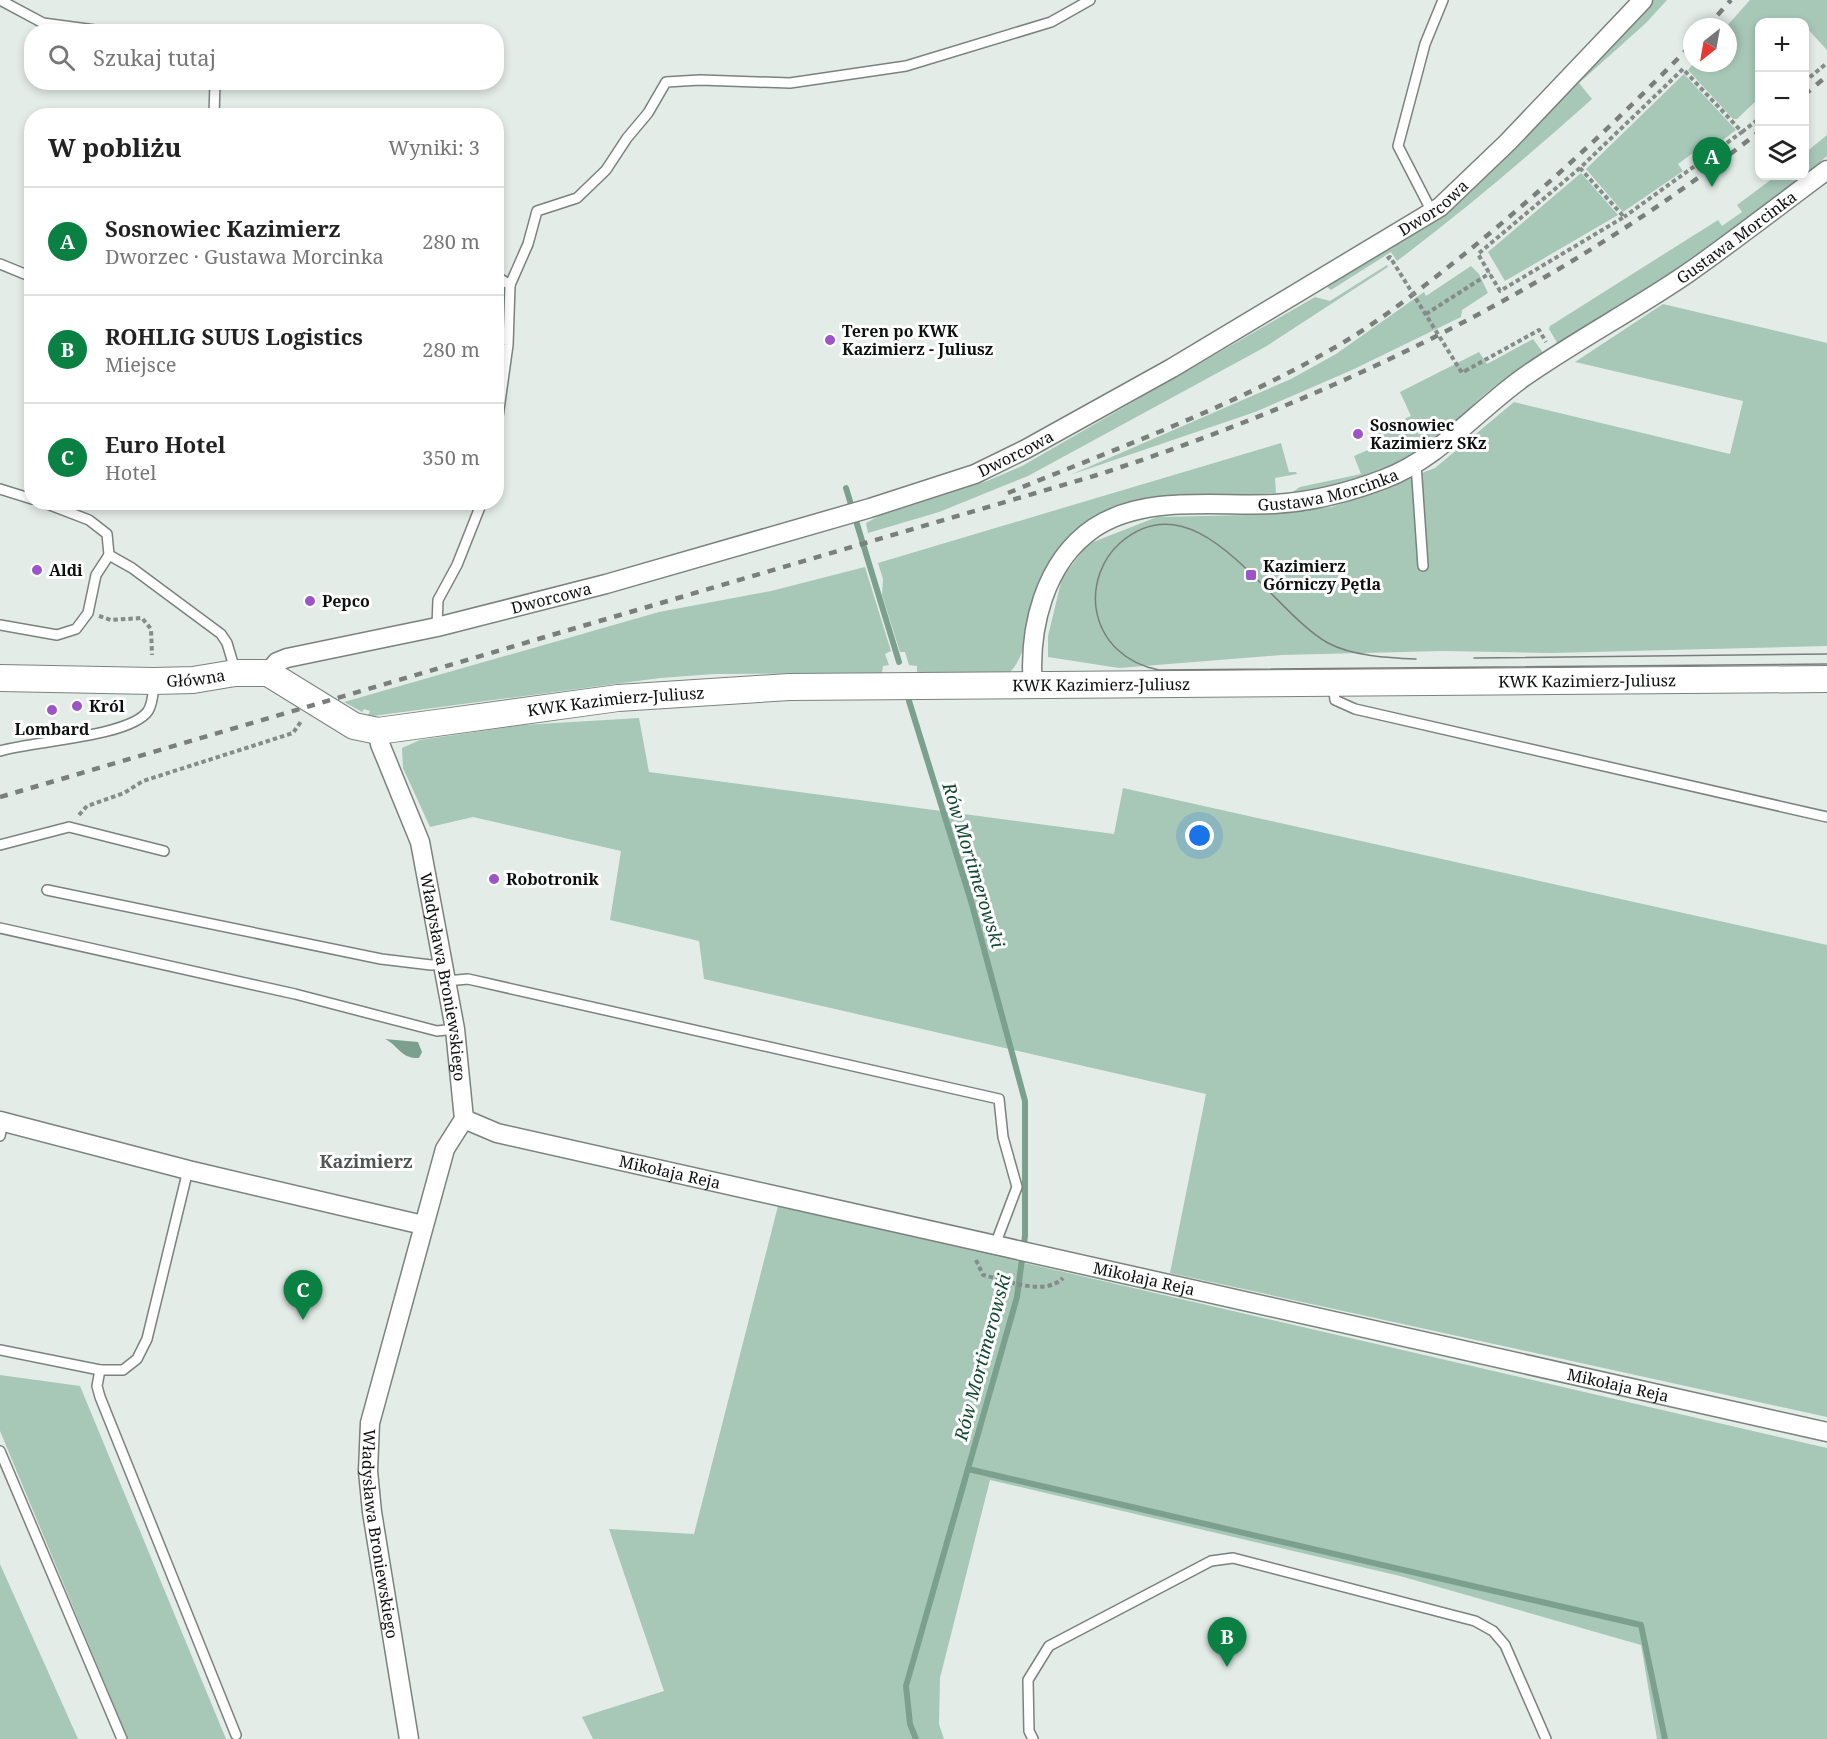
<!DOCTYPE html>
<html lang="pl">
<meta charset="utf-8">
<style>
:root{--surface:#fff;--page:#f6f6f6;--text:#222;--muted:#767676;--line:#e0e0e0;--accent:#0b8043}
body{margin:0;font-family:"Noto Serif",serif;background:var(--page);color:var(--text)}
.controls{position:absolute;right:18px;top:18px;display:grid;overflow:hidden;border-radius:12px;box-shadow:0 3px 9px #0003}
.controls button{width:54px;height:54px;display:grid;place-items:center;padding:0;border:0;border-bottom:2px solid var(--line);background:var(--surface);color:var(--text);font:30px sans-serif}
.compass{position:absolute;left:1683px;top:18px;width:54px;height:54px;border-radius:50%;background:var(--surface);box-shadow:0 3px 9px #0003;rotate:211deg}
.you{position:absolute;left:1200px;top:836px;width:21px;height:21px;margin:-15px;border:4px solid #fff;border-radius:50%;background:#1a73e8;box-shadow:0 0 0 9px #1a73e833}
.badge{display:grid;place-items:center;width:39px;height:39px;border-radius:50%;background:var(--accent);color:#fff;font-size:20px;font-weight:700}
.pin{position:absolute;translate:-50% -50px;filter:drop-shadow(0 2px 3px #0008)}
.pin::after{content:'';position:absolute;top:32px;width:21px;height:18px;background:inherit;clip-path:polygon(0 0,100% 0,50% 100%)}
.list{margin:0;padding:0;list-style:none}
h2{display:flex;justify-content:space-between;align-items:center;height:78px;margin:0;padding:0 24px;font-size:26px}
h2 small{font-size:20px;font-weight:400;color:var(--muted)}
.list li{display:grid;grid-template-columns:39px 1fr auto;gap:18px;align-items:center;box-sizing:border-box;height:108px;padding:0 24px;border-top:2px solid var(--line)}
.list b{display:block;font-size:22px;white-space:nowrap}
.list p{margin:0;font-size:20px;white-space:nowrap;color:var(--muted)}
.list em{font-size:20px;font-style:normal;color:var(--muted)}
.icon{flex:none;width:33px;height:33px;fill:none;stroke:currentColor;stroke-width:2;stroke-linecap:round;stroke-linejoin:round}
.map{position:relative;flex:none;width:1827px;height:1739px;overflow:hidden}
.search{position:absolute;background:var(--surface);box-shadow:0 3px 9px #0003;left:24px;top:24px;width:480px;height:66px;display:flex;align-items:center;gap:15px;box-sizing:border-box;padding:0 21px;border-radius:24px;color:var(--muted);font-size:22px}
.panel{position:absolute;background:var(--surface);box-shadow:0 3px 9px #0003;left:24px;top:108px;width:480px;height:402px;border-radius:24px}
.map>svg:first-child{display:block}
</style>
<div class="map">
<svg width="1827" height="1739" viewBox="0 0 1827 1739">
<rect width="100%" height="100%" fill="#e4ece8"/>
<!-- green -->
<g fill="#a7c7b7">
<path d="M1653,0h14l-21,23 -67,60 13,16c-63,56 -127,111 -195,162l-6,-9 -60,38 -6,-5 71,-41 71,-49z"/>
<polygon points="1750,0 1827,0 1827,50 1805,26 1804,22 1798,20 1797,22 1760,22 1759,98 1737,119 1733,119 1688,70 1694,63 1728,63 1726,27"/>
<polygon points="1684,74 1736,130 1702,156 1697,150 1678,164 1683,171 1623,212 1586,169"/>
<polygon points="1827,135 1827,156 1805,175 1805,153"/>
<polygon points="1581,173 1618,215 1505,281 1488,252"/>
<polygon points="1776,176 1804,176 1669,274 1559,346 1549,329 1550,326 1718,220 1722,226 1742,212 1737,205"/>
<polygon points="1387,265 1388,267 1265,347 1028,476 939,512 868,533 866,523 879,516 987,481 1022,466 1315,297 1330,301"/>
<polygon points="1471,266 1479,274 1488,293 1462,310 1461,317 1352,370 1255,412 1070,475 1291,379 1336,354 1424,292 1426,296"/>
<polygon points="1663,304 1827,343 1827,646 1551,653 1443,651 1281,655 1119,668 1048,657 1048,636 1062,578 1088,544 1157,517 1247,515 1332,507 1435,468 1514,402 1730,454 1743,401 1575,362"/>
<path d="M1533,339l11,15c-20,12 -40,24 -58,39 -20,17 -36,37 -58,52 -40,29 -89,44 -137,48l9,-6 61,-13 -7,-18 30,-13 -6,-12 33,-15 -11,-24 79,-40 8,12z"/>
<path d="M1281,443l8,29h7l1,2 -22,4 1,15c-86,5 -202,-6 -239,93 -10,27 -6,64 -27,86l-93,1v-7l-8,-1 -4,-13h-5l-18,-57 1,-16 -5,-16z"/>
<polygon points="865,567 891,651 885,654 889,665 883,666 882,673 714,674 660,678 373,716 368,715 370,711 364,709 362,712 344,702 659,612 771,591"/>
<polygon points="639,718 649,772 1114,834 1123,788 1827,945 1827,1417 1170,1273 1206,1094 704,979 699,941 610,920 621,851 473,817 430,827 403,768 402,748 420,740 523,725"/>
<polygon points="778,1206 1827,1448 1827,1739 1657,1739 1641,1645 1400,1576 990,1480 940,1678 939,1724 944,1739 593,1739 582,1717 664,1691 609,1529 694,1534"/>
<polygon points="0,1375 80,1386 226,1739 128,1739 0,1431"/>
<polygon points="0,1564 78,1739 0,1739"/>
</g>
<!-- water -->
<path fill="#7ba18e" d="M385,1039l33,3 4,10 -3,6c-18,1 -20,-12 -34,-19z"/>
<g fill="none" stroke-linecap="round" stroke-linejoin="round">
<!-- stream -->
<g stroke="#7ba18e" stroke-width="6">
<polyline points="846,488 899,662"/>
<polyline points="909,701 971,901 1025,1101 1025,1236 1017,1297 906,1686 910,1724 916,1739"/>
<polyline points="968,1469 1641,1625 1665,1739"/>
</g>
<!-- lane casing -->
<g stroke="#7a827e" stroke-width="12">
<g id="lane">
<polyline points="0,0 43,23 110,32"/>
<polyline points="214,116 215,82"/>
<polyline points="1432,212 1398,146 1425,44 1443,0"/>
<polyline points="0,264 32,277"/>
<polyline points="496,276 510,285 508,345 496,431"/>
<polyline points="510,285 528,244 537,211 577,198 606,170 627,138 648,113 666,82 700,80 790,83 906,66 1051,22 1090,0"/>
<polyline points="1416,464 1423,566"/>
<polyline points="0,489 32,499"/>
<polyline points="109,555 132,568 221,634 227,643 235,670"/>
<polyline points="0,625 57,635 76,629 88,613 96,575 109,555 107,534 89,520 42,502"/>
<polyline points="437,627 438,600 457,565 482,502"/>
<polyline points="1333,684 1335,700 1355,709 1827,817"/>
<path d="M0,751c32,-10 130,-14 148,-40 5,-8 5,-18 6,-27"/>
<polyline points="0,845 69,827 164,851"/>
<polyline points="47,890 381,959 431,965 443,964"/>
<polyline points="0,928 295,994 437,1031 455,1029"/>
<polyline points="446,981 468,979 999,1099 1003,1137 1017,1187 995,1245"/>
<polyline points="0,1136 3,1122"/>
<polyline points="0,1350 100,1370 123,1370 137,1359 147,1339 188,1170"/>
<polyline points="100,1370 97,1386 100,1397 236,1735"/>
<polyline points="0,1451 122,1739"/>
<polyline points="1033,1739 1029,1731 1028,1680 1049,1646 1211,1561 1233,1558 1475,1621 1493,1631 1505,1645 1546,1739"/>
</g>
</g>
<!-- street casing -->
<g stroke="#7a827e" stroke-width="21">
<g id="street">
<path id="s1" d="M268,673l9,-11 10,-4 150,-31 169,-43 264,-76 105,-34 51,-25 146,-81 268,-161 68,-65 135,-142"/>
<path id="s2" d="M1033,687c-5,-58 11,-125 61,-159 51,-34 123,-21 180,-24 37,-2 76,-12 110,-25 54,-20 93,-69 140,-102 53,-37 110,-67 164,-104 47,-33 93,-69 139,-103"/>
<path id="s3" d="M378,731l2,13 40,98 35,187 9,90 -19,30 -75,274 -2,48 4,41 37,227"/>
<path id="s4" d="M464,1119l33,14 1330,299"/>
<polyline points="0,1121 188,1170 423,1225"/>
</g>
</g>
<!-- secondary casing -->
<g stroke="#7a827e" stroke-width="28">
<g id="secondary">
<path id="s5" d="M0,678l154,3 39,-1 42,-7h33l86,53 24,5 240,-33 171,-11 1038,-8"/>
</g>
</g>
<!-- path -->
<g stroke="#868c89" stroke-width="4" stroke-dasharray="4.5 3" stroke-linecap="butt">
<polyline points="1804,82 1827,63"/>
<polyline points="1742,132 1760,118"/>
<polyline points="1580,168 1478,254 1500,291 1624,217 1580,168 1683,69 1742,132 1624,217"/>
<polyline points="1426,314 1490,273"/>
<polyline points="1465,371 1539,330 1546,342"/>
<polyline points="99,616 111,620 142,618 151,629 152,655"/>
<polyline points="79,815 87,806 124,793 143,781 293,733 302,720"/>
<path d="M976,1260l7,15c23,5 61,22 80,3"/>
</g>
<!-- lane -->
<use href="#lane" stroke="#fff" stroke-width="9"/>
<!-- street -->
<use href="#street" stroke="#fff" stroke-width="18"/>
<!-- secondary -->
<use href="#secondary" stroke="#fff" stroke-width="26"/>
<!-- tram -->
<g stroke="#7a7f7c" stroke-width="1.5">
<polyline points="1474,658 1827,654"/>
<path d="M1416,659c-27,-1 -64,-3 -88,-16 -59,-33 -130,-168 -208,-100 -18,16 -27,41 -24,65 5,34 31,56 63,62l668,-6"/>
</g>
<!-- rail -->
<g stroke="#7a7f7c" stroke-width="4.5" stroke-dasharray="8 8" stroke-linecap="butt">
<polyline points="1707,27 1731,0"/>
<polyline points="1804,95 1827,76"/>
<path d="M1008,493c109,-45 222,-85 324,-144 41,-23 78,-52 115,-81 87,-69 168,-144 245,-224"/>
<path d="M0,797l1097,-322c237,-77 467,-189 663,-344"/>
</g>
<!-- path-bridge -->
<polyline stroke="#868c89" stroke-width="4" stroke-dasharray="4.5 3" stroke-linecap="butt" points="1387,259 1390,257 1462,373 1465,371"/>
</g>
<!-- markers -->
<g fill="#9c54c8" stroke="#fff" stroke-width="2">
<circle cx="830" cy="340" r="6"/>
<circle cx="1358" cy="434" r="6"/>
<circle cx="37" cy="570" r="6"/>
<rect x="1245" y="569" width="12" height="12" rx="3"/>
<circle cx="310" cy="601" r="6"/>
<circle cx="77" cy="706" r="6"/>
<circle cx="52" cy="710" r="6"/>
<circle cx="494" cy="879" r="6"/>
</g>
<g text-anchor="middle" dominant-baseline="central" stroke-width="6" stroke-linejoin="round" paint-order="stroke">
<!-- street labels -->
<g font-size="16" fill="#0c0f0d" stroke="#fff">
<text stroke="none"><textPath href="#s1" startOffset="1268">Dworcowa</textPath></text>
<text stroke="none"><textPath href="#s2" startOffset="904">Gustawa Morcinka</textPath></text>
<text stroke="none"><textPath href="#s1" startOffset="783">Dworcowa</textPath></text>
<text stroke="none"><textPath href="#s2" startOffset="418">Gustawa Morcinka</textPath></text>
<text stroke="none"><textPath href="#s1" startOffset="296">Dworcowa</textPath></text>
<text stroke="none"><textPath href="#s5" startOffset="196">Główna</textPath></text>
<text stroke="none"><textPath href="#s5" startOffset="1606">KWK Kazimierz-Juliusz</textPath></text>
<text stroke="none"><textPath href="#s5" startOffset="1120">KWK Kazimierz-Juliusz</textPath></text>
<text stroke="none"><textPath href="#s5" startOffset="634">KWK Kazimierz-Juliusz</textPath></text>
<text stroke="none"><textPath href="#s3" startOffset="256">Władysława Broniewskiego</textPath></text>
<text stroke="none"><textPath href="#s4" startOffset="213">Mikołaja Reja</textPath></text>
<text stroke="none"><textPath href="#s4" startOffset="699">Mikołaja Reja</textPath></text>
<text stroke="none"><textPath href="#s4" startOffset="1185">Mikołaja Reja</textPath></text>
<text stroke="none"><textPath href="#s3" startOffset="831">Władysława Broniewskiego</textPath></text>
</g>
<!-- poi labels -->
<g font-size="16" font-weight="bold" fill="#0c0f0d" stroke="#fff" text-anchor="start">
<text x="842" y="331">Teren po KWK<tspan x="842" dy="18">Kazimierz - Juliusz</tspan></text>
<text x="1370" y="425">Sosnowiec<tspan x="1370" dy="18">Kazimierz SKz</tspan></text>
<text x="1263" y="566">Kazimierz<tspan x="1263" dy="18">Górniczy Pętla</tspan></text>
<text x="49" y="570">Aldi</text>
<text x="322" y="601">Pepco</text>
<text x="89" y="706">Król</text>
<text x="52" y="729" text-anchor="middle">Lombard</text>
<text x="506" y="879">Robotronik</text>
</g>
<!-- water labels -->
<g font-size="18" font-style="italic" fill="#134632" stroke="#fff">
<text transform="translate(974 865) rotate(73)">Rów Mortimerowski</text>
<text transform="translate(982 1357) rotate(-75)">Rów Mortimerowski</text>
</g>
<!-- neighbourhood labels -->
<g font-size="18" font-weight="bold" fill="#4e5552" stroke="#fff">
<text x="366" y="1161">Kazimierz</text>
</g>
</g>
</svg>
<div class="controls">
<button>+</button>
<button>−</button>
<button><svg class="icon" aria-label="layers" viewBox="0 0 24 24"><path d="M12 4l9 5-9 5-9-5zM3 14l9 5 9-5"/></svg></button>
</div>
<svg class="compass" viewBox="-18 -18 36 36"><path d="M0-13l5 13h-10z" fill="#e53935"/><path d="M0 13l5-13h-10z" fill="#767676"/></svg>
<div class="you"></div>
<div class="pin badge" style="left:1712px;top:187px">A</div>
<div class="pin badge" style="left:1227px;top:1667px">B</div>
<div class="pin badge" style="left:303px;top:1320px">C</div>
<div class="search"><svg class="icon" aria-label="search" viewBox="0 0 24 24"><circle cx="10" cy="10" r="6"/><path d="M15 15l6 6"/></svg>Szukaj tutaj</div>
<section class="panel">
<h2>W pobliżu<small>Wyniki: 3</small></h2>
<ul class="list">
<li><span class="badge">A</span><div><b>Sosnowiec Kazimierz</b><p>Dworzec · Gustawa Morcinka</p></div><em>280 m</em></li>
<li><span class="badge">B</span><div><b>ROHLIG SUUS Logistics</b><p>Miejsce</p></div><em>280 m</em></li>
<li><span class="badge">C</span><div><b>Euro Hotel</b><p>Hotel</p></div><em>350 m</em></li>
</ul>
</section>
</div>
